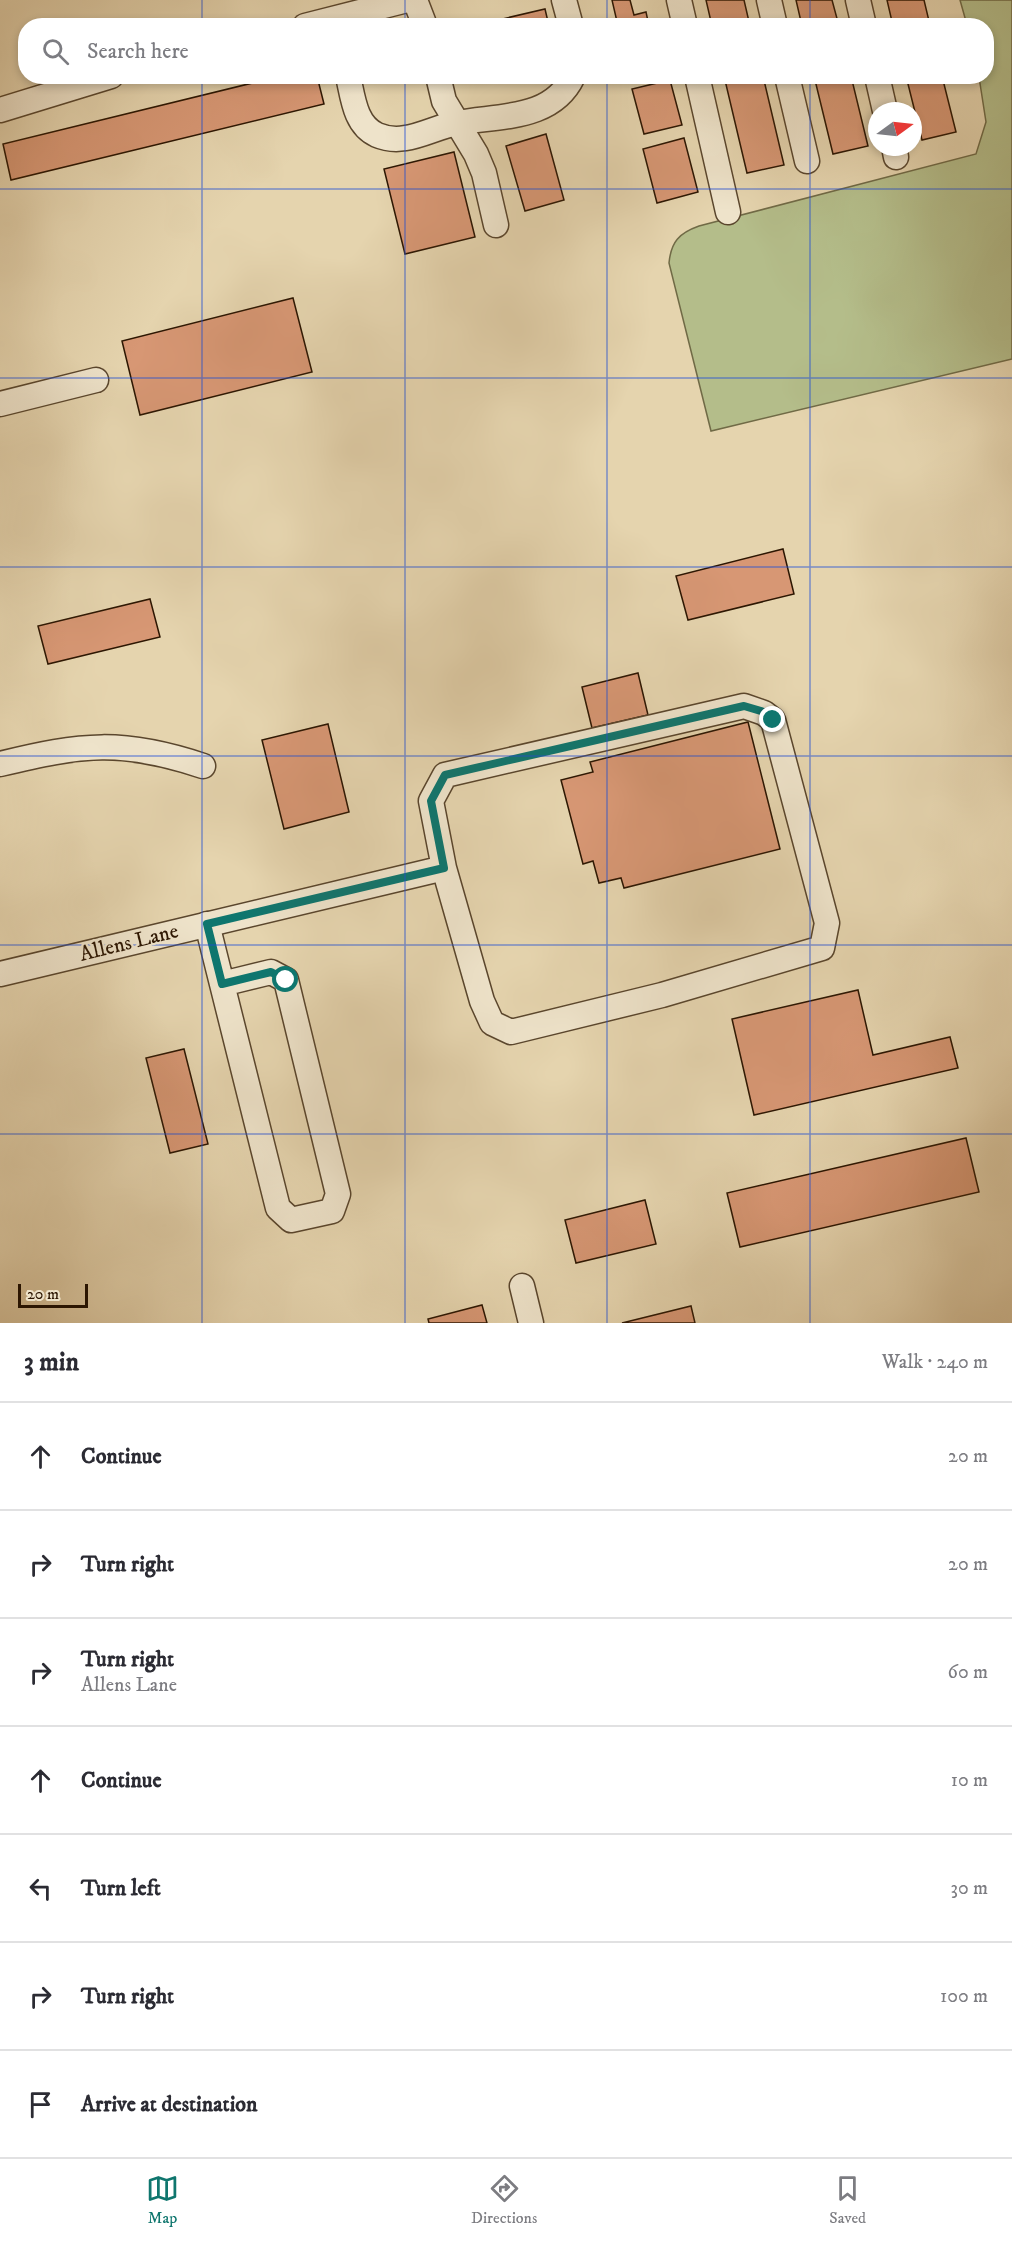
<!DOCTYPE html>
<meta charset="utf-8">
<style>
:root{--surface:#fff;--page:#f7f7f7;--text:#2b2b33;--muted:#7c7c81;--line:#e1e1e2;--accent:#0f766e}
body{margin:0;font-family:"IM FELL DW Pica",serif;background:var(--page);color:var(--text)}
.compass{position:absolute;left:868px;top:102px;width:54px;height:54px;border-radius:50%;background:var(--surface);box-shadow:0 3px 9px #0003;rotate:75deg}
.scale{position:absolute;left:18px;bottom:15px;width:70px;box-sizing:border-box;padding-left:6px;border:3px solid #2c1602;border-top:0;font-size:16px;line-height:21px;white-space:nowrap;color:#2c1602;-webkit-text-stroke:4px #eee3ca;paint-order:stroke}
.stop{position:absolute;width:18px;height:18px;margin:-14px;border:4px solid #0f766e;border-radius:50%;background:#fff}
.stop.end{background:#0f766e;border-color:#fff;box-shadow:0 2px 6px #0008}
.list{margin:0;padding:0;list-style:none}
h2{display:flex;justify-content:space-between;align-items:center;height:78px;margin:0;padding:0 24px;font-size:26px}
h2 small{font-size:20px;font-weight:400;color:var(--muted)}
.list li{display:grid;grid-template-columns:39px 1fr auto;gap:18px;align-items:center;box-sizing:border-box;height:108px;padding:0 24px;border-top:2px solid var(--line)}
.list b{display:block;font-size:22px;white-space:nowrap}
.list p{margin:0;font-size:20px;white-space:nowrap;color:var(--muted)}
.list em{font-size:20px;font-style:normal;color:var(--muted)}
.icon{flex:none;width:33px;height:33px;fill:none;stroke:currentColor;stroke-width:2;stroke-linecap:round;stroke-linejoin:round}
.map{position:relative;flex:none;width:1012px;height:1323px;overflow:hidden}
.search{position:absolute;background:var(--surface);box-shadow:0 3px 9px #0003;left:18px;right:18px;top:18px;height:66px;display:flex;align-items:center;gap:15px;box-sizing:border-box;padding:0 21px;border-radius:24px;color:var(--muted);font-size:22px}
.sheet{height:834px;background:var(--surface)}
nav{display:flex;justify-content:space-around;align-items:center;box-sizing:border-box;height:84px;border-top:2px solid var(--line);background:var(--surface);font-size:16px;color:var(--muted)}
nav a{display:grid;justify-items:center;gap:3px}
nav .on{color:var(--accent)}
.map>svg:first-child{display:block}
</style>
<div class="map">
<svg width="1012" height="1323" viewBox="0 0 1012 1323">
<rect width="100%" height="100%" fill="#e5d4ae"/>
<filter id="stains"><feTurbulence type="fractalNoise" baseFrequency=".00333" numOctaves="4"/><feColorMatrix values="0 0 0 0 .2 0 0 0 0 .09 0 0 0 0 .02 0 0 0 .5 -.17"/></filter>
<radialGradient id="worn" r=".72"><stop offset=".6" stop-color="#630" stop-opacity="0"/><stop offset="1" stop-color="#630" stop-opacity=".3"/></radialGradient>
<!-- green -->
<path fill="#b4bd8a" stroke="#706a46" stroke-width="1.5" d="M960,0h52v359l-301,72 -42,-168c2,-21 10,-30 30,-37l277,-72 10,-32 -7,-45 7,-1v-50l-19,-1z"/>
<!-- building -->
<g fill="#d79774" stroke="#2c1602" stroke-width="1.5">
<polygon points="612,0 630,0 634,15 646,12 649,26 618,26"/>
<polygon points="706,0 744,0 750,26 712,26"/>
<polygon points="796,0 832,0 839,26 802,26"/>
<polygon points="887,0 924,0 929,21 893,26"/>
<polygon points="545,9 549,26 472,26"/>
<polygon points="281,76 317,76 324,104 11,180 3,144"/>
<polygon points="724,76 763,76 784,165 747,173"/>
<polygon points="814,76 851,76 868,146 833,154"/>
<polygon points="906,76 942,76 956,132 922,140"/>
<polygon points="670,80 682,125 644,134 632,89"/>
<polygon points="546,134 564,200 525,211 506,146"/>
<polygon points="684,138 698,192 657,203 643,149"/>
<polygon points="454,152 475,237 405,254 384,169"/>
<polygon points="293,298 312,372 140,415 122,341"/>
<polygon points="783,549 794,594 688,620 676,576"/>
<polygon points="150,599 160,637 48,664 38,626"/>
<polygon points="638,673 648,715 592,728 582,687"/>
<polygon points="748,722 780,849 624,888 621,878 599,883 593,861 583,864 561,780 593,772 590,762"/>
<polygon points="328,724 349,812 284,829 262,740"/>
<polygon points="858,990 873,1055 950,1037 958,1068 754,1115 732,1019"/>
<polygon points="184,1049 208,1144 170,1153 146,1058"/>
<polygon points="966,1138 979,1192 740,1247 727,1193"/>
<polygon points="645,1200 656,1244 576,1263 565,1220"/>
<polygon points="482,1305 487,1323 429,1323 428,1319"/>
<polygon points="691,1306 695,1323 622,1323"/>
</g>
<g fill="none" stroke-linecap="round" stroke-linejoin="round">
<!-- minor casing -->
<g stroke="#5a462d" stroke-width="27">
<g id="minor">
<polyline points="415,0 425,26"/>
<polyline points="564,0 571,26"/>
<polyline points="679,0 685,26"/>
<polyline points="769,0 775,26"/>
<polyline points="858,0 864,26"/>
<polyline points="305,26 407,0"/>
<path d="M348,76c5,22 7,49 29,59 28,12 53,-7 80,-12 41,-8 95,-2 116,-47"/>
<polyline points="438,76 444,101 476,154 484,173 496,225"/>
<polyline points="697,76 728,212"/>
<polyline points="787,76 807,161"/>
<polyline points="877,76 885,111"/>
<polyline points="0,110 111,76"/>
<polyline points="894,147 896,157"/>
<polyline points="0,404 96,380"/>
<path d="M0,764c82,-20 122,-25 203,2"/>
<polyline points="207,924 278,1208 291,1220 332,1211 338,1194 286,980 271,972 222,984"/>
<polyline points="0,974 444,868 482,1001 492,1023 511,1032 662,995 822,948 827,923 773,720 764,713 744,706 445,775 431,801 444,868"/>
<polyline points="522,1286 531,1323"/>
</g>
</g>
<!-- minor -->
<use href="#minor" stroke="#eee3ca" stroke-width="24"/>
</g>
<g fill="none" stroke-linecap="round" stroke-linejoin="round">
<!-- route -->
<polyline stroke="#0f766e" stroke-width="8" points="286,980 271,972 222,984 207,924 444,868 431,801 445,775 744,706 764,712 773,720"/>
</g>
<!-- grid -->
<path fill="none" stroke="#1d4ed8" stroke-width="1.5" stroke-opacity="0.55" d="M202,0v26M405,0v26M607,0v26M810,0v26M202,76v1247M405,76v1247M607,76v1247M810,76v1247M0,189h1012M0,378h1012M0,567h1012M0,756h1012M0,945h1012M0,1134h1012"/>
<g text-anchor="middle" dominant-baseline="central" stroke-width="4.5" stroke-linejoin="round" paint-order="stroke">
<!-- street labels -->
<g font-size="21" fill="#2c1602" stroke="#eee3ca">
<text transform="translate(129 943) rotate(-14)">Allens Lane</text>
</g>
</g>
<rect width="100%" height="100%" filter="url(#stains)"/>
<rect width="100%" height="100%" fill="url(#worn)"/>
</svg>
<svg class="compass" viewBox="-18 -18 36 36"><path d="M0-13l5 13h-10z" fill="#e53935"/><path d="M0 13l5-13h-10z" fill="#7c7c81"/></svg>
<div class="scale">20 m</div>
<div class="stop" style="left:286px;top:980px"></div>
<div class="stop end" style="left:773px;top:720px"></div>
<div class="search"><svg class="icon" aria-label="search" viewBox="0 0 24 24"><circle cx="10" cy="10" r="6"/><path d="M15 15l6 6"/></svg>Search here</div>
</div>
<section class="sheet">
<h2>3 min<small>Walk · 240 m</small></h2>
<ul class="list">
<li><svg class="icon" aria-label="ahead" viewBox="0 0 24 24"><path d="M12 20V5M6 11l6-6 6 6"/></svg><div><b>Continue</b></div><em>20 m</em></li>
<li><svg class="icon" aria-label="right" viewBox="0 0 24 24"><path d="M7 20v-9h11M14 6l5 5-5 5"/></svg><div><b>Turn right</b></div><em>20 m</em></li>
<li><svg class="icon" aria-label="right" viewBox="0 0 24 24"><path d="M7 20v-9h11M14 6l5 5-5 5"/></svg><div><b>Turn right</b><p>Allens Lane</p></div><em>60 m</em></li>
<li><svg class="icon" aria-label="ahead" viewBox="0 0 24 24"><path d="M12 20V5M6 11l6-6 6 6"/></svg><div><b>Continue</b></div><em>10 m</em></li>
<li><svg class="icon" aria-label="left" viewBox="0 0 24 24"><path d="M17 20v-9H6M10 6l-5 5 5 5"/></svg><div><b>Turn left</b></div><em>30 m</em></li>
<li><svg class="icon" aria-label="right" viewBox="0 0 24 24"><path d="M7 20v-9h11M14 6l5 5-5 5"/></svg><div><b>Turn right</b></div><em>100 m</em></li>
<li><svg class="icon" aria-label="arrive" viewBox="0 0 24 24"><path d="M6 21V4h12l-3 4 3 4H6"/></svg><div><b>Arrive at destination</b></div></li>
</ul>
</section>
<nav>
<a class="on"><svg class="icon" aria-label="map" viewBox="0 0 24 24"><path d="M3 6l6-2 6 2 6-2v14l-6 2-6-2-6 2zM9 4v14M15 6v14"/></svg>Map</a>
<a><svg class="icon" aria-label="directions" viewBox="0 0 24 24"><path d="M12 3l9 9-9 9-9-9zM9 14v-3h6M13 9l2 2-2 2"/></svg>Directions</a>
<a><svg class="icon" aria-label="saved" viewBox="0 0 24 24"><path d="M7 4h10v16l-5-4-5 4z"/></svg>Saved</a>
</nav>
